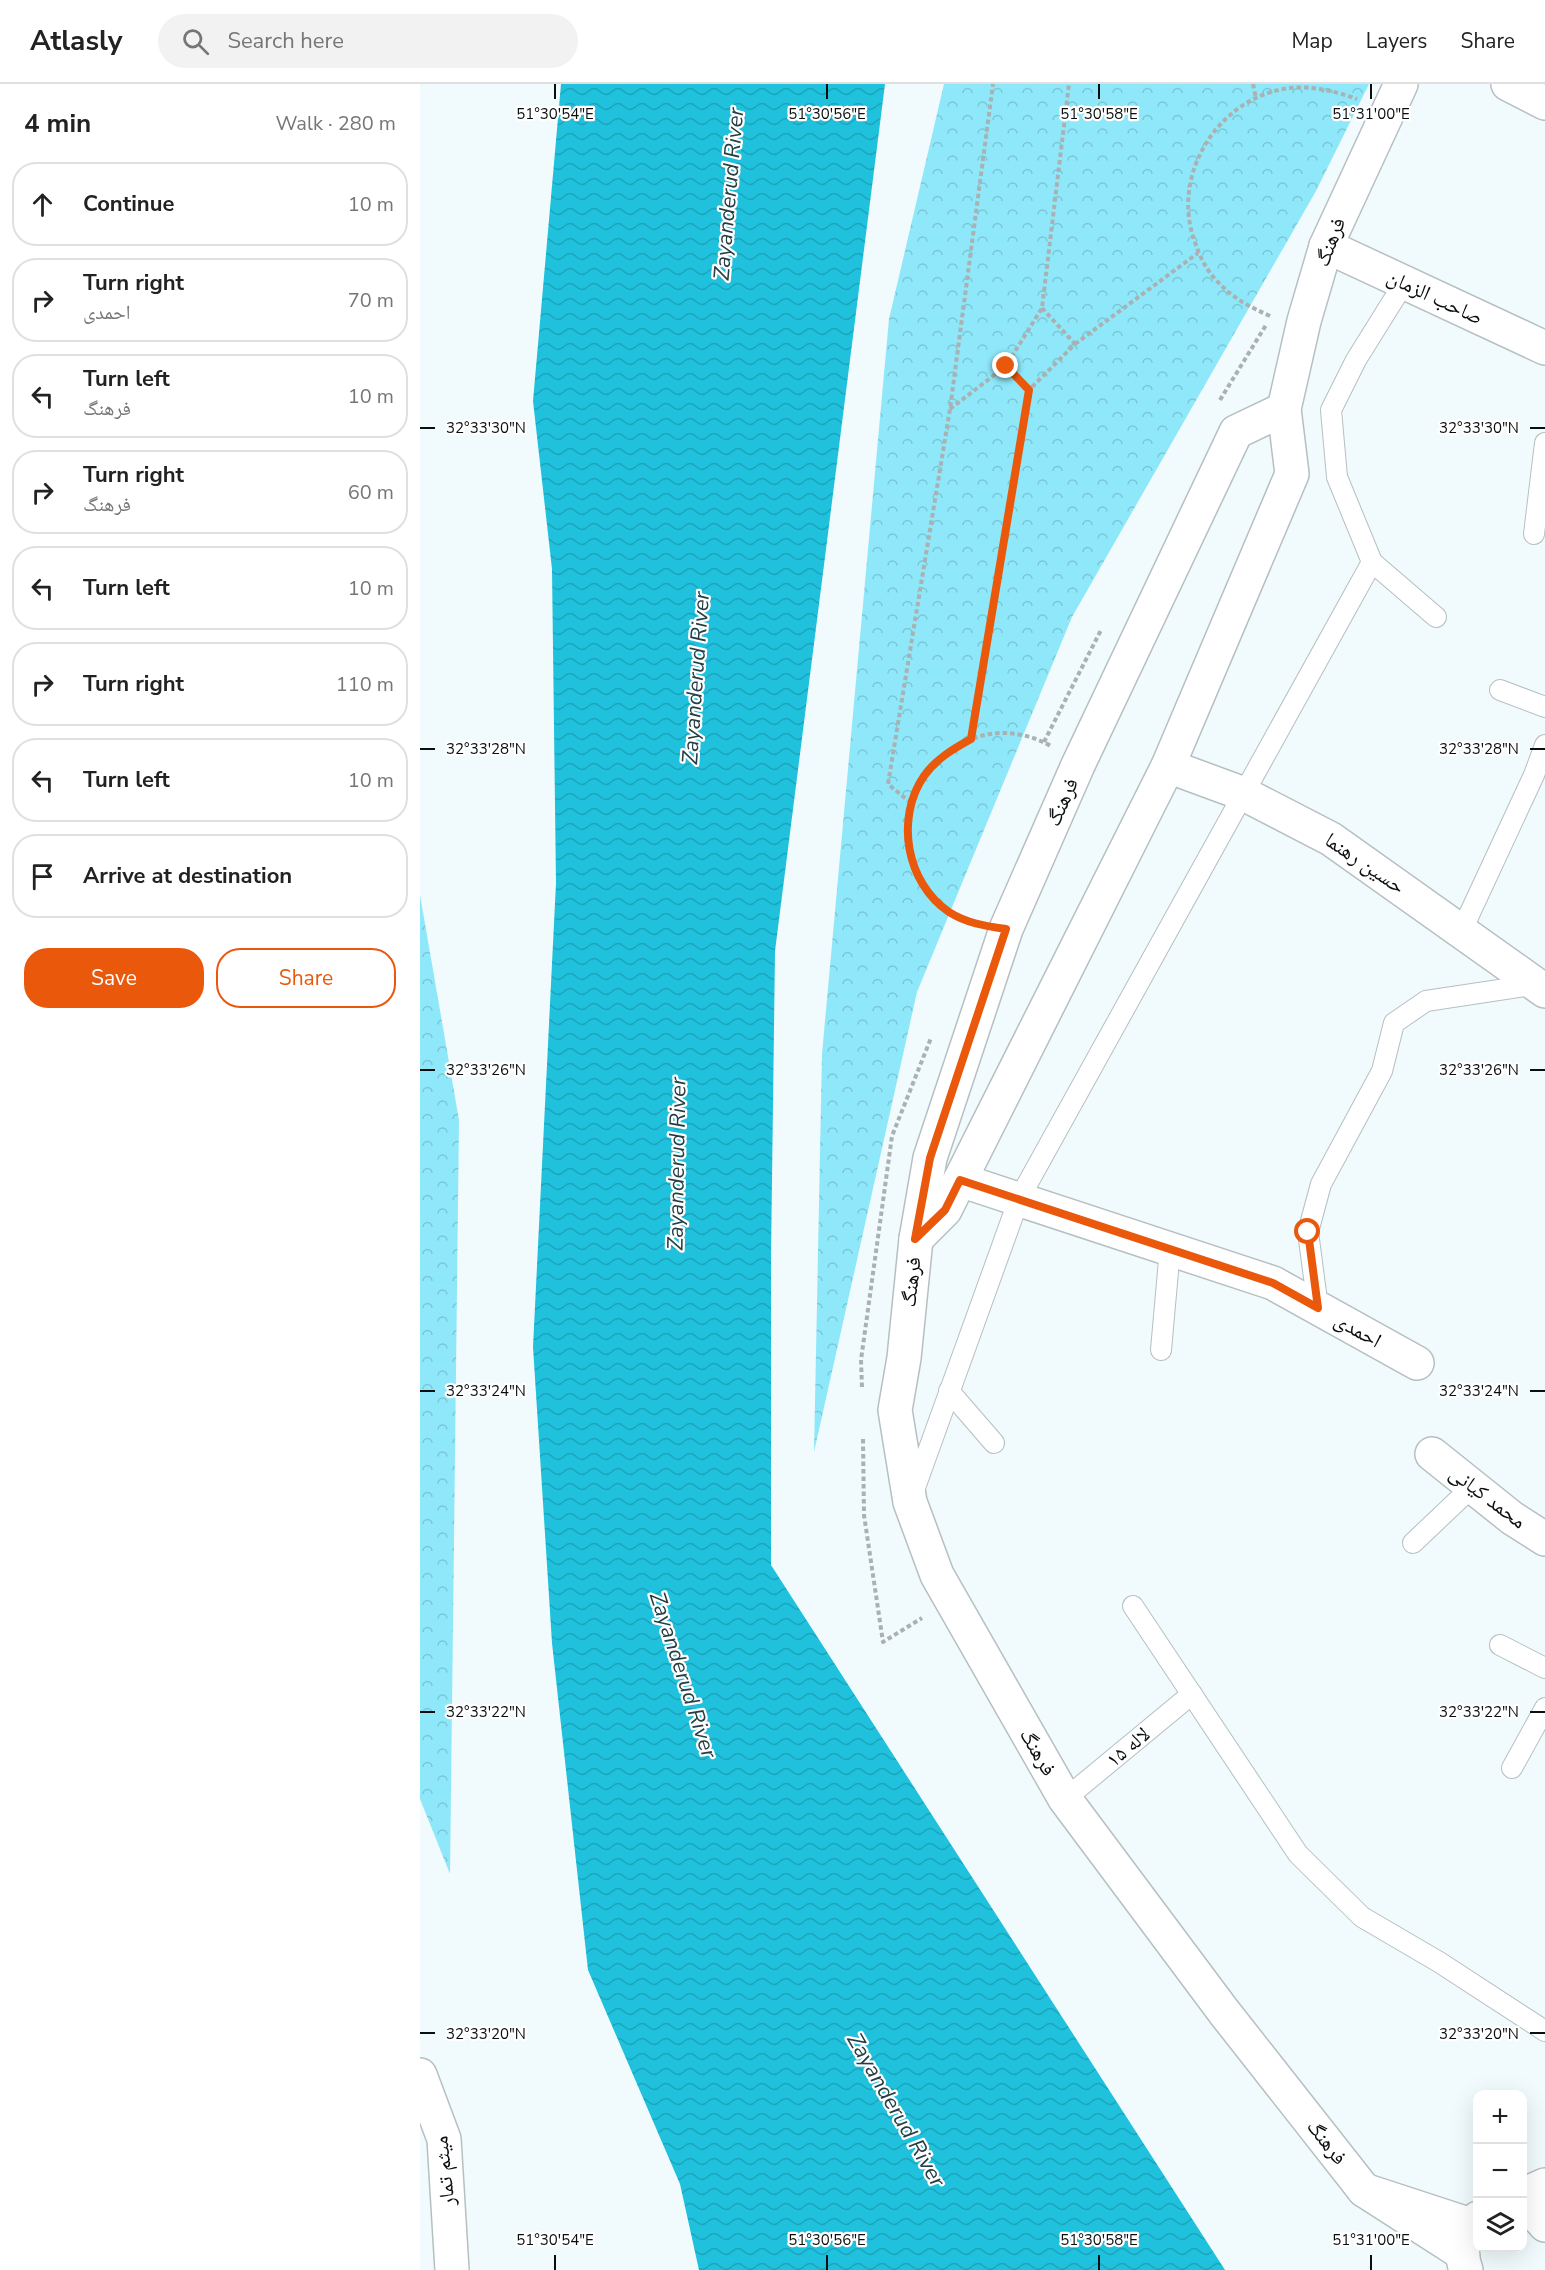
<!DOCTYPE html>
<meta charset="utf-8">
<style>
:root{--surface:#fff;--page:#f2f2f2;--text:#222;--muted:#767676;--line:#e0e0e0;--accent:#ea580c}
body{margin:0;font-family:"Nunito Sans","Noto Naskh Arabic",sans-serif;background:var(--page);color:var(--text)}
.controls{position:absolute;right:18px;bottom:18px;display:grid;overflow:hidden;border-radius:12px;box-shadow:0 6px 24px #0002}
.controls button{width:54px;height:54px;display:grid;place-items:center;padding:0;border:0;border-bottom:2px solid var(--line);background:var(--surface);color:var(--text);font:30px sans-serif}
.stop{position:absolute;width:18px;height:18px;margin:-14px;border:4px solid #ea580c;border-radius:50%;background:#fff}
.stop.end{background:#ea580c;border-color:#fff;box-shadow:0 2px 6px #0008}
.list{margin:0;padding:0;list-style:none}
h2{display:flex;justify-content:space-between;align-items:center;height:78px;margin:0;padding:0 24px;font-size:26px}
h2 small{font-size:20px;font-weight:400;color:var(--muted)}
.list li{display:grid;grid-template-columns:39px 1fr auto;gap:18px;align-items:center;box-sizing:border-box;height:84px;margin:0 12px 12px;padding:0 12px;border:2px solid var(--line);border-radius:24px}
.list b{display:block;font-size:22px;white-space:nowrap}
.list p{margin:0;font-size:20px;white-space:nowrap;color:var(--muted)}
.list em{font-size:20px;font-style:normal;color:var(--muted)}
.actions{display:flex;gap:12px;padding:18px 24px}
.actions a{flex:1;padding:14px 0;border:2px solid var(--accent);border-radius:24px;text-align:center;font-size:21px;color:var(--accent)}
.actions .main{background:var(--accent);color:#fff}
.icon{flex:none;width:33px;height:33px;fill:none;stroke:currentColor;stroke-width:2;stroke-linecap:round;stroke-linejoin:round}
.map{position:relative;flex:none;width:1125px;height:2186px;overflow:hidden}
header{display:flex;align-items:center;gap:36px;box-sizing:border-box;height:84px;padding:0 30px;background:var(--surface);border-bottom:2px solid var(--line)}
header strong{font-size:28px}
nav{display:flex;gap:33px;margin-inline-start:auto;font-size:21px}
.search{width:420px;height:54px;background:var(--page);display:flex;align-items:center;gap:15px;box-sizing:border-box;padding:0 21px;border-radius:33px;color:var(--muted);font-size:22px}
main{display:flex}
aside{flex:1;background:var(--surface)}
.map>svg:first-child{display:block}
</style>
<header>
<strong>Atlasly</strong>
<div class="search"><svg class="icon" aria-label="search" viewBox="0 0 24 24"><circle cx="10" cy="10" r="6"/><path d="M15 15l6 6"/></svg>Search here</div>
<nav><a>Map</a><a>Layers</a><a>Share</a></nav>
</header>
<main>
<aside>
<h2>4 min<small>Walk · 280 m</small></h2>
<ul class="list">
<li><svg class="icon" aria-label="ahead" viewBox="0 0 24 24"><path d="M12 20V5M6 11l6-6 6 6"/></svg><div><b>Continue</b></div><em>10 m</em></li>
<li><svg class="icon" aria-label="right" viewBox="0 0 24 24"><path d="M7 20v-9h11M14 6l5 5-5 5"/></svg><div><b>Turn right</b><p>احمدی</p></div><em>70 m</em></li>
<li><svg class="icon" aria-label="left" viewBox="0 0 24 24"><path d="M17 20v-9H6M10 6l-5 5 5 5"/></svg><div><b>Turn left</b><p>فرهنگ</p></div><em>10 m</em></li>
<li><svg class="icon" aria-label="right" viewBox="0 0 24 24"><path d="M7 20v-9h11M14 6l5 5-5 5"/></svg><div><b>Turn right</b><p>فرهنگ</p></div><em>60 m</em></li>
<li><svg class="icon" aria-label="left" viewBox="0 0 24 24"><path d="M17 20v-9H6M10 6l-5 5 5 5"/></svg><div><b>Turn left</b></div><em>10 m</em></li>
<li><svg class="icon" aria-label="right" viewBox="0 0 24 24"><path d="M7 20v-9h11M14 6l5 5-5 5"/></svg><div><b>Turn right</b></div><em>110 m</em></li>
<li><svg class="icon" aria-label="left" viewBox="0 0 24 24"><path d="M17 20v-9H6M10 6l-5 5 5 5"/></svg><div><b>Turn left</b></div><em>10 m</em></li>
<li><svg class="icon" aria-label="arrive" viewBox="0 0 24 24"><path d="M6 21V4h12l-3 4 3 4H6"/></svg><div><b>Arrive at destination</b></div></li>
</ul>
<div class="actions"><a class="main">Save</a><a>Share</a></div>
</aside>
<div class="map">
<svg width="1125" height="2186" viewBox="0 0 1125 2186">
<defs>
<pattern id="park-crowns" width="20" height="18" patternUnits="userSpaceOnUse" patternTransform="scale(1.5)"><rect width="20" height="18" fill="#8fe8fa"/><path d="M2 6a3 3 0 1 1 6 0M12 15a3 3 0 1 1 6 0" fill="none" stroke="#7ac6d5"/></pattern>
<pattern id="water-waves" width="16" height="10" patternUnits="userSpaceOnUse" patternTransform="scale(1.5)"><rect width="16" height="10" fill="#1fc1dc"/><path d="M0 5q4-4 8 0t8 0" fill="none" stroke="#1ba5bc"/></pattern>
</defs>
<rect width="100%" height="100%" fill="#f1fafc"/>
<!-- park -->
<g fill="url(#park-crowns)">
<polygon points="524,0 949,0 896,107 652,533 497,908 394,1368 402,970 469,235"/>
<polygon points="0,811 39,1036 30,1790 0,1715"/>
</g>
<!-- water -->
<polygon fill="url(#water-waves)" points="141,0 465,0 355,867 351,1172 351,1481 805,2186 279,2186 260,2100 168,1886 132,1559 113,1263 136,799 132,485 113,317"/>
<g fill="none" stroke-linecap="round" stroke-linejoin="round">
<!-- service casing -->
<g stroke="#b6bfc2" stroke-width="22">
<g id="service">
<polyline points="1114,450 1125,359"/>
<polyline points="952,478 1016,533"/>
<polyline points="1080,606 1125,623"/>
<polyline points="1042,846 1114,691 1125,661"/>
<polyline points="898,1224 888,1148 901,1100 962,987 974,939 1006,917 1118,900"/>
<polyline points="741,1266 750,1165"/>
<polyline points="529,1307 574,1359"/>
<polyline points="493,1409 599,1115 952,478 917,393 911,326 936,276 984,199"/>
<polyline points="993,1459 1053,1402"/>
<polyline points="713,1522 878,1770 942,1833 1019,1878 1125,1947"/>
<polyline points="1080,1561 1125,1584"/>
<polyline points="1092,1684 1125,1624"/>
<polyline points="645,1715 772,1610"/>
</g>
</g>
<!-- minor casing -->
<g stroke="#b6bfc2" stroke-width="36">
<g id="minor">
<polyline points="1088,0 1125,19"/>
<polyline points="906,162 1125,264"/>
<polyline points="748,682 824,710 911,755 1125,907"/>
<polyline points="540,1096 853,1199 997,1279"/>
<polyline points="1012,1370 1092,1434 1125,1455"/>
</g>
</g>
<!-- tertiary casing -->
<g stroke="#b6bfc2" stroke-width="36">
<g id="tertiary">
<polyline points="864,325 816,348 658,681 586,845 510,1074 496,1155 484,1274 475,1326 490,1418 517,1491 645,1715 804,1928 944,2106"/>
<polyline points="496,1155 525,1126 748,682 872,390 864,325 884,237 906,162 981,0"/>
<polyline points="1042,2169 944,2106 1051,2141"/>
</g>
</g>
<!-- secondary casing -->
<g stroke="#b6bfc2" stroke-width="36">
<g id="secondary">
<polyline points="0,1991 24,2055 32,2186"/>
<polyline points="1102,2111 1125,2101"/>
<polyline points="1102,2125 1118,2133 1125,2141"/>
<path d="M1046,2186c-7,-19 -3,-38 12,-52"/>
</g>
</g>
<!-- path -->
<g stroke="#a9b1b2" stroke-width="4" stroke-dasharray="4.5 3" stroke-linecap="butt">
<polyline points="833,0 836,14"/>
<polyline points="622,224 655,260 609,306 586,282 622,224 649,0"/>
<path d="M850,232c-20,-9 -38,-18 -53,-35 -13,-13 -20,-31 -25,-48 -18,-65 30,-137 98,-145 23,-2 45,3 67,11"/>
<polyline points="655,260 778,169"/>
<polyline points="800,316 846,241"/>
<polyline points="530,325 586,282"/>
<polyline points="551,655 609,306"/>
<polyline points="624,658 681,546"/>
<polyline points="491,719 468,700 530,325 573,0"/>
<path d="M552,839c-7,-4 -17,-7 -24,-12 -97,-72 -2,-223 103,-165"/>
<polyline points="442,1303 441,1276 472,1052 511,954"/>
<polyline points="443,1355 444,1431 463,1558 502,1534"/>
</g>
<!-- service -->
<use href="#service" stroke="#fff" stroke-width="20"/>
<!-- minor -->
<use href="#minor" stroke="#fff" stroke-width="33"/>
<!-- tertiary -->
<use href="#tertiary" stroke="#fff" stroke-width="33"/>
<!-- secondary -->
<use href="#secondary" stroke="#fff" stroke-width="33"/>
</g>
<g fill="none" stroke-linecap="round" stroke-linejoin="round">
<!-- route -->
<path stroke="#ea580c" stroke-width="8" d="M586,282l23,24 -58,349c-18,10 -35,20 -47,37 -29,42 -18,107 25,136 17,11 36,14 57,17l-76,229 -15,81 30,-29 15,-30 313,103 45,25 -10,-76"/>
</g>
<!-- ticks -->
<path fill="none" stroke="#0b0e0f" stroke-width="2" d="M135,0v15M407,0v15M679,0v15M951,0v15M0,344h15M1110,344h15M0,665h15M1110,665h15M0,986h15M1110,986h15M0,1307h15M1110,1307h15M0,1628h15M1110,1628h15M0,1949h15M1110,1949h15M135,2171v15M407,2171v15M679,2171v15M951,2171v15"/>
<g text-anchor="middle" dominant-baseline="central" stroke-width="4.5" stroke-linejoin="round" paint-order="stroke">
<!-- street labels -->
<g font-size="21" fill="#0b0e0f" stroke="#fff">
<text transform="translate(910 158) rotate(-69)">فرهنگ</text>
<text transform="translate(1015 213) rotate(25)">صاحب الزمان</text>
<text transform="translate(642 718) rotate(-66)">فرهنگ</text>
<text transform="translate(945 779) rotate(34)">حسین رهنما</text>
<text transform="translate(491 1198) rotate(-84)">فرهنگ</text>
<text transform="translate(938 1246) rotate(29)">احمدی</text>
<text transform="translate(1068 1413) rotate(37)">محمد کیانی</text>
<text transform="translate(708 1663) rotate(-40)">لاله ۱۵</text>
<text transform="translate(618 1668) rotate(60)">فرهنگ</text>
<text transform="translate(907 2058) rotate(52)">فرهنگ</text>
<text transform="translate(24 2087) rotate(-96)">میثم تمار</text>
</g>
<!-- water labels -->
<g font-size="22" font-style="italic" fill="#263e43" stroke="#fff">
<text transform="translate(309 110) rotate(-85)">Zayanderud River</text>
<text transform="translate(276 594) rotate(-86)">Zayanderud River</text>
<text transform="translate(257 1080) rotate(-89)">Zayanderud River</text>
<text transform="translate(263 1591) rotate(72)">Zayanderud River</text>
<text transform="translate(476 2026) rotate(60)">Zayanderud River</text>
</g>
</g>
<g font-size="15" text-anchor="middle" fill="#0b0e0f" stroke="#fff" stroke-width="4.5" stroke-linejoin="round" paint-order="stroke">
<text x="135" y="35">51°30'54"E</text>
<text x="407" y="35">51°30'56"E</text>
<text x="679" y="35">51°30'58"E</text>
<text x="951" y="35">51°31'00"E</text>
<text x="66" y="349">32°33'30"N</text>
<text x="1059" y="349">32°33'30"N</text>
<text x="66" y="670">32°33'28"N</text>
<text x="1059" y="670">32°33'28"N</text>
<text x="66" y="991">32°33'26"N</text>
<text x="1059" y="991">32°33'26"N</text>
<text x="66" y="1312">32°33'24"N</text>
<text x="1059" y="1312">32°33'24"N</text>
<text x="66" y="1633">32°33'22"N</text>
<text x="1059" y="1633">32°33'22"N</text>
<text x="66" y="1955">32°33'20"N</text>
<text x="1059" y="1955">32°33'20"N</text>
<text x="135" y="2161">51°30'54"E</text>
<text x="407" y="2161">51°30'56"E</text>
<text x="679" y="2161">51°30'58"E</text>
<text x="951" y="2161">51°31'00"E</text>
</g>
</svg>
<div class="controls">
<button>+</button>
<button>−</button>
<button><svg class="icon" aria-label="layers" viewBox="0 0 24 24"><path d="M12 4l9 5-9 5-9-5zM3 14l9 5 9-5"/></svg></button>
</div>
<div class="stop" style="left:888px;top:1148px"></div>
<div class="stop end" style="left:586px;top:282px"></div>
</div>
</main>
